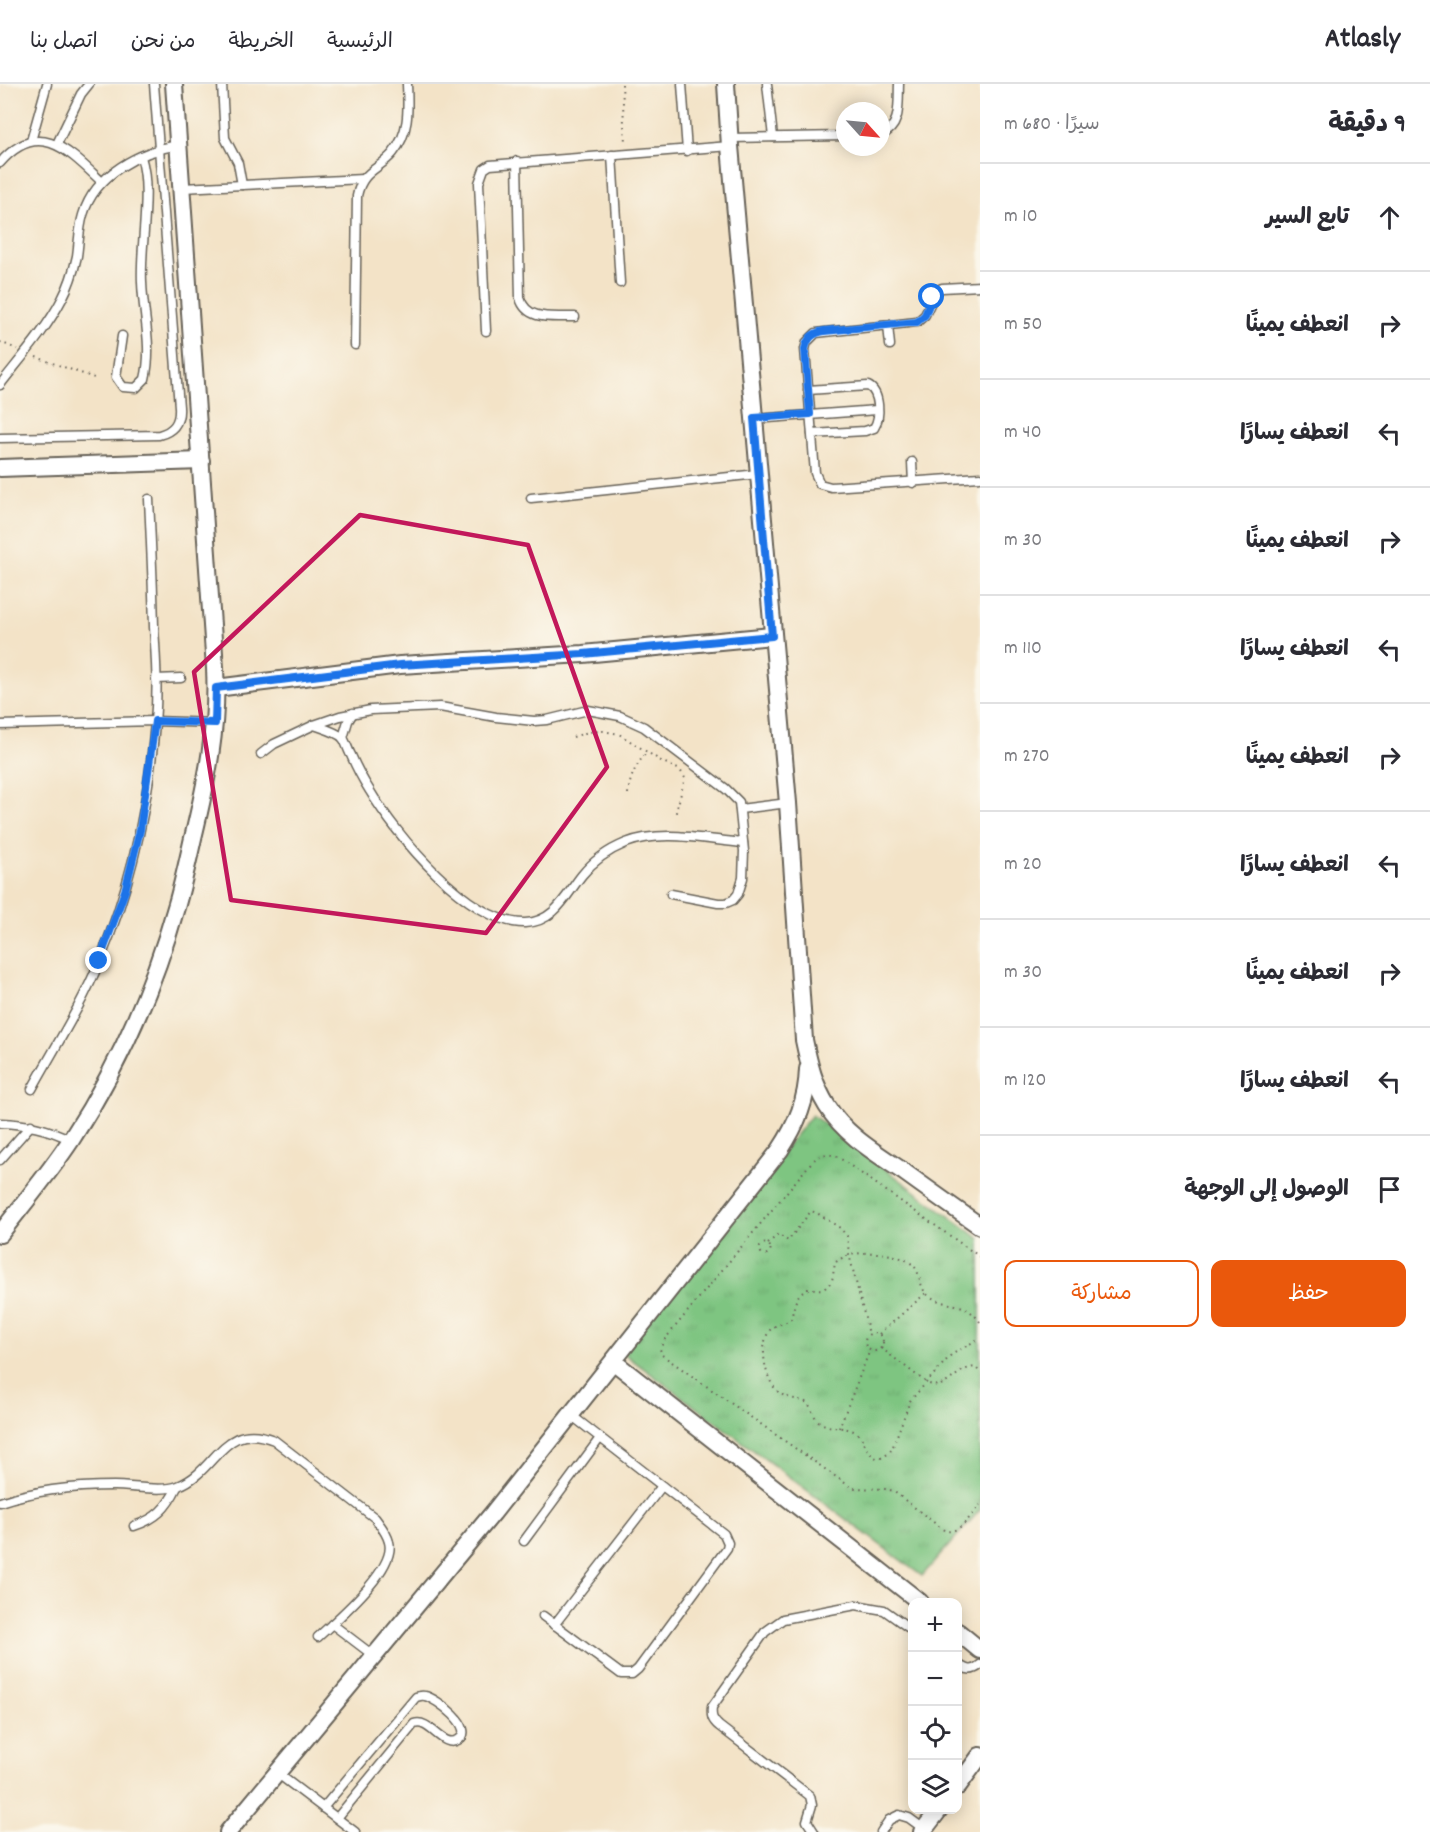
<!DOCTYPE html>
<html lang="ar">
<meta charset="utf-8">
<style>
:root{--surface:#fff;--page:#f2f2f3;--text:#2b2b33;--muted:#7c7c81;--line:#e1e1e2;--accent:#ea580c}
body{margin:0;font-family:Dekko,"Playpen Sans Arabic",sans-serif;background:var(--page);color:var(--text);direction:rtl}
.controls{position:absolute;right:18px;bottom:18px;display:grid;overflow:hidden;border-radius:12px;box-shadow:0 3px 15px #0003}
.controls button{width:54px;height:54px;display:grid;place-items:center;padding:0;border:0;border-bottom:2px solid var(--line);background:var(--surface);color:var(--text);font:30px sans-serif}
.compass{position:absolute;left:836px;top:18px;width:54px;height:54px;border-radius:50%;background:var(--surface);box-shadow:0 3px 15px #0003;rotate:117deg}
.stop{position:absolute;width:18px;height:18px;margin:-14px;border:4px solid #1a73e8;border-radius:50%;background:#fff}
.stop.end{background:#1a73e8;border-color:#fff;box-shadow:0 2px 6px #0008}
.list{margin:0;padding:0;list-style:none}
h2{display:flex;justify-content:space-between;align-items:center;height:78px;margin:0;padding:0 24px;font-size:26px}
h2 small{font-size:20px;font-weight:400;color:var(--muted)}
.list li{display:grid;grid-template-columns:39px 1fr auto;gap:18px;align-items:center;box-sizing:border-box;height:108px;padding:0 24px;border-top:2px solid var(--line)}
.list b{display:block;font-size:22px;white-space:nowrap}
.list em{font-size:20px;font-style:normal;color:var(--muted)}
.actions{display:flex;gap:12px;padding:18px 24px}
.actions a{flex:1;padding:14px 0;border:2px solid var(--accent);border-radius:12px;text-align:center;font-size:21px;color:var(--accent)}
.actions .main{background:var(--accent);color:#fff}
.icon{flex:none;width:33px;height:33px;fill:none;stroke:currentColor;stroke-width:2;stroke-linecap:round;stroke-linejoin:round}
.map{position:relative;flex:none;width:980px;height:1748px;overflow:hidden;direction:ltr}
header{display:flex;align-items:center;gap:36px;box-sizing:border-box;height:84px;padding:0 30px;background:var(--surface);border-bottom:2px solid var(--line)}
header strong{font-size:28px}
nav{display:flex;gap:33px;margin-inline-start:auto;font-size:21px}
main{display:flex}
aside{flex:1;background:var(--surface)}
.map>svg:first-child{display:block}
</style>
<header>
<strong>Atlasly</strong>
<nav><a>الرئيسية</a><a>الخريطة</a><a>من نحن</a><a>اتصل بنا</a></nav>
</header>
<main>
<aside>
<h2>9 دقيقة<small>سيرًا · 680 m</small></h2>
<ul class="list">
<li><svg class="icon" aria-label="ahead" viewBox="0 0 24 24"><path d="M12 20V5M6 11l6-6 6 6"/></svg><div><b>تابع السير</b></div><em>10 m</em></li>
<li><svg class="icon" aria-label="right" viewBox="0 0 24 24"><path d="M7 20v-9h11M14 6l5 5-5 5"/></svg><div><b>انعطف يمينًا</b></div><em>50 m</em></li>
<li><svg class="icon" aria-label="left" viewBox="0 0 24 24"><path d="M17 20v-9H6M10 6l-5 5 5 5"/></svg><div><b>انعطف يسارًا</b></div><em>40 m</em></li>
<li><svg class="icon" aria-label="right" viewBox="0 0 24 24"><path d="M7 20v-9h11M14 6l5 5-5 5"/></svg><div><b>انعطف يمينًا</b></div><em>30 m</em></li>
<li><svg class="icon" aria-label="left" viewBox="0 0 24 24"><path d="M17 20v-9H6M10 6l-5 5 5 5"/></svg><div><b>انعطف يسارًا</b></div><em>110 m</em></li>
<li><svg class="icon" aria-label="right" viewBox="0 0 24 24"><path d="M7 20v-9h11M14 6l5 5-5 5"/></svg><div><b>انعطف يمينًا</b></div><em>270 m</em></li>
<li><svg class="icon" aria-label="left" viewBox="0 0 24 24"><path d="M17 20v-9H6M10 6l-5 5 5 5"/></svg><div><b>انعطف يسارًا</b></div><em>20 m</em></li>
<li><svg class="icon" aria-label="right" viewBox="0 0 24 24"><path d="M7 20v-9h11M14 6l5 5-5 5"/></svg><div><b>انعطف يمينًا</b></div><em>30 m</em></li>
<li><svg class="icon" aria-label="left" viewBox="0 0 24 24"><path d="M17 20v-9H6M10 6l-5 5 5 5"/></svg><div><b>انعطف يسارًا</b></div><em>120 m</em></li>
<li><svg class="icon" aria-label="arrive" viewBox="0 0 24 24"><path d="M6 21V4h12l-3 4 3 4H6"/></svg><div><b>الوصول إلى الوجهة</b></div></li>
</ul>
<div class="actions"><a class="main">حفظ</a><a>مشاركة</a></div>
</aside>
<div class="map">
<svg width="980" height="1748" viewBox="0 0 980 1748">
<defs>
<pattern id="grass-tufts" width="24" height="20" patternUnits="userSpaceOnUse" patternTransform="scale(1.5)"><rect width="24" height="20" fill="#7ec581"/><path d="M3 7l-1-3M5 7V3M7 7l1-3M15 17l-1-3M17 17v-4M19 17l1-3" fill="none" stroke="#6ca96f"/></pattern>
</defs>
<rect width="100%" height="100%" fill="#fbf7ec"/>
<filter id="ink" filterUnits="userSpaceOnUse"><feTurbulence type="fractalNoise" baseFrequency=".0167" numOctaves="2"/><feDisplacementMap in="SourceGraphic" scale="12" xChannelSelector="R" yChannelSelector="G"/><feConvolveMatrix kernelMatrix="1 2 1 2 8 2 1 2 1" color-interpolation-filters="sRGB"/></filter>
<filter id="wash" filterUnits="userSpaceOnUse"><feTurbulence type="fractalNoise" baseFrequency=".008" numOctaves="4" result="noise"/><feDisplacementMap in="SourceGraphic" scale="24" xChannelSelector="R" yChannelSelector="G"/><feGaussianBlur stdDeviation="1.35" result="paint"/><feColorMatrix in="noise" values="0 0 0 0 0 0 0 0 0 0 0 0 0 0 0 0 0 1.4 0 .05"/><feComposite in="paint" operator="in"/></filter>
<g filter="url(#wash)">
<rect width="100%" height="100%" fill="#f3e3c7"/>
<!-- grass -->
<polygon fill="url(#grass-tufts)" stroke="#4d704e" stroke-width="1.5" points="812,1031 980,1155 980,1426 922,1492 619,1266"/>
</g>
<g filter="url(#ink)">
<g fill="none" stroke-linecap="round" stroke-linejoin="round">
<!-- service casing -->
<g stroke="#676258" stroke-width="11">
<g id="service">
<polyline points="222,0 225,54 238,79 242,101"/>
<polyline points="682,0 687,67"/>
<polyline points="767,0 773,53"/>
<path d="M881,51c21,-8 17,-32 18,-51"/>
<polyline points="730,54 845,52"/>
<polyline points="31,57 47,0"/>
<polyline points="57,60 81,10 89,0"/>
<polyline points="612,71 620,199"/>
<path d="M517,77l3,137c7,24 34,18 55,19"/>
<path d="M0,79c39,-45 69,-12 102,19"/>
<polyline points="182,104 363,95"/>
<polyline points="980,202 942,204 936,207 925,231 917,238 816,249 807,258 805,265 815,389 820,400 831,403 980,393"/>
<polyline points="888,242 890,261"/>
<polyline points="486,247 479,99 484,85 490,81 730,62"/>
<path d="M122,252l-6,41 7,10 13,1 9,-9c8,-33 -2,-64 -3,-97 -2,-37 10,-92 -1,-125"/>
<path d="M355,261l2,-149c5,-26 22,-26 36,-43 17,-21 15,-44 14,-69"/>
<path d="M0,301c21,-27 46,-55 62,-86 7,-13 12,-29 15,-43 2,-14 2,-28 6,-41 12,-41 57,-64 96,-70"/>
<path d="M808,306l60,-4c12,6 13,31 6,42l-9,3 -53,3"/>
<polyline points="754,335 877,326"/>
<path d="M0,354l159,-3c15,-4 21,-13 20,-28l-25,-323"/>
<polyline points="912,378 913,399"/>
<polyline points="531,414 758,390"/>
<polyline points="156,595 181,594"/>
<polyline points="0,641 155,637 215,639"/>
<path d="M314,641c8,3 23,7 29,13 3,4 5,12 8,17 5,12 12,25 19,36 26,44 99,133 155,132 30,-1 41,-28 57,-48 11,-14 27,-25 44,-32 36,-14 80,-3 117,0"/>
<polyline points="343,654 348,637 353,629"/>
<polyline points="261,670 274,660 314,641 340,632 371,626 440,623 496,633 534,637 547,636 588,626 620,632 644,643 726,705 739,718 744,767 743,794 738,810 733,816 726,819 718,819 671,810"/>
<polyline points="740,725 788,719"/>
<path d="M32,1005c23,-42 50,-84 68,-129 31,-75 49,-157 55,-238 3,-32 1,-64 -1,-95 -1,-43 -3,-85 -5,-128"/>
<path d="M0,1039c26,1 47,5 71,17"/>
<polyline points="0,1076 31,1041"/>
<path d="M0,1418c36,-12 77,-16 114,-16 18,0 49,6 64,0 40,-15 44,-67 96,-46l101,78c5,7 12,15 14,24 8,27 -53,78 -71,95"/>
<path d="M134,1442c22,-7 33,-18 43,-39"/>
<polyline points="524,1457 600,1354"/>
<polyline points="543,1532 621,1590 632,1590 638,1585 727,1464 728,1459 724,1450 571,1331"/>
<polyline points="332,1540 374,1572"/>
<polyline points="554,1541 662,1402"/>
<path d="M958,1580c8,6 14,8 22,1"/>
<polyline points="277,1689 355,1748"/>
<path d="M323,1724l93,-111c5,-1 5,-2 9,-1 11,2 53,33 33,44 -16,9 -28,-22 -44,-16l-77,94"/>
<path d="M814,1748l-7,-11 5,-16 -2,-9 -91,-70c-7,-6 -8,-10 -7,-19l53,-75 18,-13 73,-14 28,5 28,20"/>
<polyline points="881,1748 889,1736 899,1731 909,1734 924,1745"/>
</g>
</g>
<!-- minor casing -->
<g stroke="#676258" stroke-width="20">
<g id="minor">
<path d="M726,0l4,62 58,657 16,237c5,24 10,45 23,66 18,29 49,47 77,66 25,18 50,36 76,54"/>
<polyline points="0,384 201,377"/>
<polyline points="216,604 400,581 583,570 772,552"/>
<path d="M0,1150c24,-31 50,-62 71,-94 47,-72 83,-154 106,-236 6,-21 11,-44 16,-66 14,-58 25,-110 22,-170l-41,-584"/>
<polyline points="614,1278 920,1518"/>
<polyline points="958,1548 980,1566"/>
<polyline points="958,1702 980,1672"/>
<path d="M228,1748l265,-319 287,-363c17,-26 27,-50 28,-81"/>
<polyline points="922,1748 939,1726"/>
</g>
</g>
<!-- path -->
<g stroke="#676258" stroke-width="2" stroke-dasharray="1.5 4.5" stroke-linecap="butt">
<polyline points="622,0 625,59"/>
<polyline points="0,258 17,265"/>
<polyline points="36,273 97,295"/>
<polyline points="573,653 588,648 603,647 619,650 661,677 680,686 685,694 675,732"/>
<path d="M628,710c2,-17 7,-28 19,-42"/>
<circle cx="765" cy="1165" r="5.5"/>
<polyline points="768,1160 778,1150 788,1157 811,1127 817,1129 840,1144 847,1152 849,1170 869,1250"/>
<path d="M980,1173l-142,-100c-12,-5 -19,-3 -28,7l-145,175 -5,10 2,6 190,133 35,1 6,2 52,40c15,3 26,-16 35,-26"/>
<path d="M980,1238c-18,-25 -32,-12 -52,-27 -9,-7 -7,-21 -14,-29 -14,-15 -64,-19 -79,-3l-3,18 -8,8c-6,1 -10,-1 -16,0 -13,3 -14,20 -17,30 -6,5 -16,5 -21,11 -12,15 -5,54 11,64 8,5 18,5 27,9 4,6 6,16 13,20 11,7 27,2 37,11 9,9 7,20 21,25l9,-5 4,-5 18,-48 41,-46 29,-17"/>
<circle cx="874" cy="1258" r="9"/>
<polyline points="879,1250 926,1209"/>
<path d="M881,1264l46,35c21,10 26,-14 48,-16l5,5"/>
<polyline points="839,1344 870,1266"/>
</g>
<!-- service -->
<use href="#service" stroke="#fff" stroke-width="8"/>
<!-- minor -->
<use href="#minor" stroke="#fff" stroke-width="16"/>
</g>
</g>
<g fill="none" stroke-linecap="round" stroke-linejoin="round" filter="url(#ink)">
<!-- route -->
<path stroke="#1a73e8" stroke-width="8" d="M99,877l26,-70 15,-61 15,-109 60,2 1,-35 184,-23 183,-11 189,-18 -18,-218 56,-4 -5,-65c3,-12 8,-16 19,-18l93,-9 8,-7 7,-18"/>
</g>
<!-- marked area -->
<path fill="none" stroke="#c2185b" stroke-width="4.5" stroke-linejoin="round" d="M360,431l168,30 79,222 -121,166 -255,-33 -37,-228z"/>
</svg>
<div class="controls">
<button>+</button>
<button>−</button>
<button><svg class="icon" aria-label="locate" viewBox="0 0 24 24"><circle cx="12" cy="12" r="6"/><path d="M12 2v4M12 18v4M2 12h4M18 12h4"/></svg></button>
<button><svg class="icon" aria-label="layers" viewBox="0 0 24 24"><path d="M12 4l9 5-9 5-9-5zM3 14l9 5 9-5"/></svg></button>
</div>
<svg class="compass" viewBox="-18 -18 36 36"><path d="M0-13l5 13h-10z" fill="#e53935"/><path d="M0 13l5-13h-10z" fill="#7c7c81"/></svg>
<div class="stop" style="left:932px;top:213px"></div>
<div class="stop end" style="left:99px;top:877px"></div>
</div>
</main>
